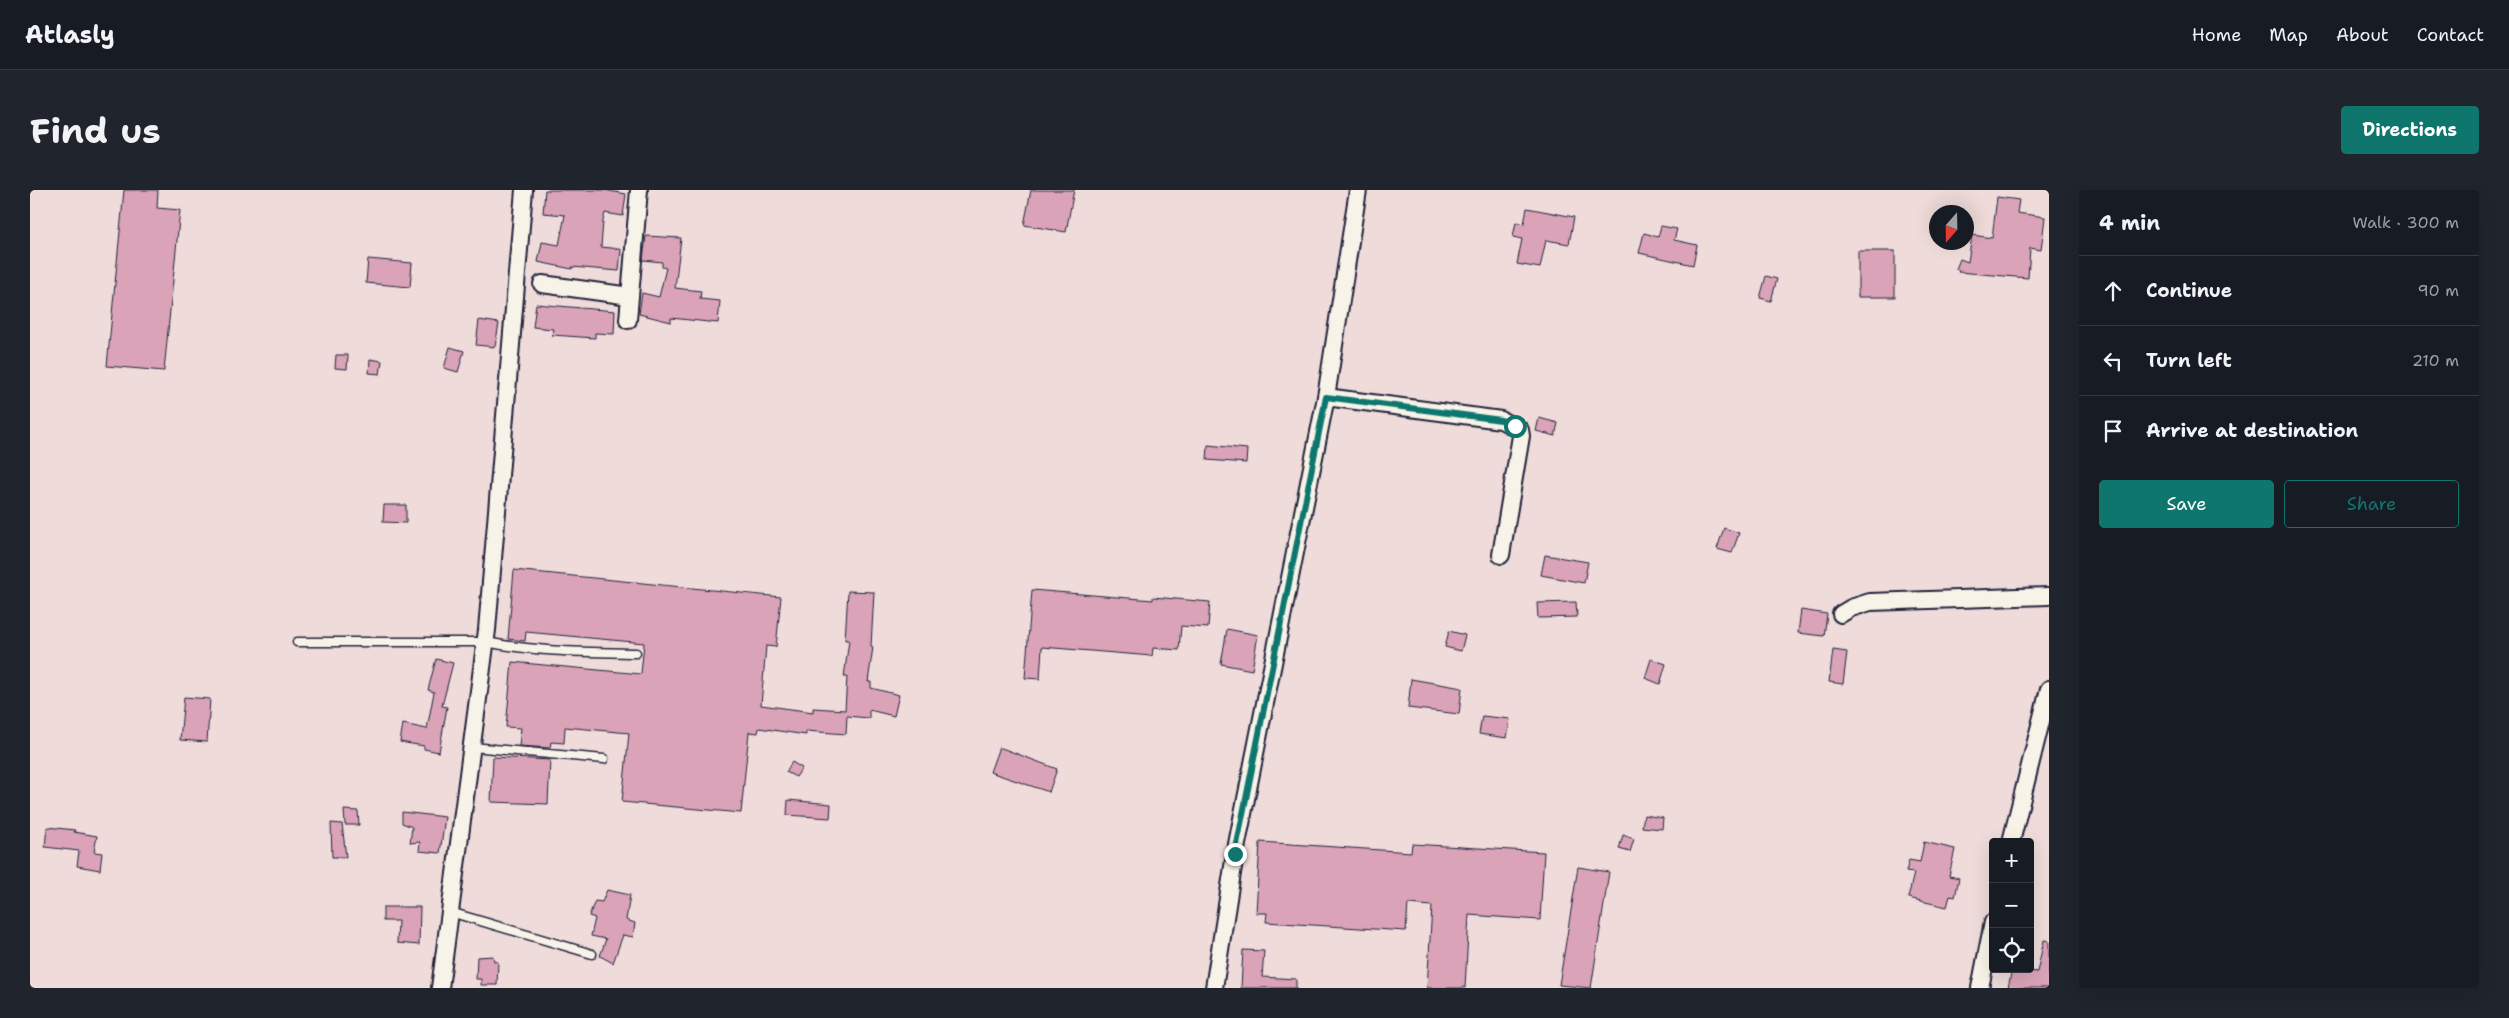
<!DOCTYPE html>
<meta charset="utf-8">
<style>
:root{--surface:#171b24;--page:#20242c;--text:#f1f3f6;--muted:#9ea1a6;--line:#363941;--accent:#0f766e}
body{margin:0;font-family:"Shantell Sans",sans-serif;background:var(--page);color:var(--text)}
.controls{position:absolute;right:15px;bottom:15px;display:grid;overflow:hidden;border-radius:5px;box-shadow:0 5px 20px #0002}
.controls button{width:45px;height:45px;display:grid;place-items:center;padding:0;border:0;border-bottom:1px solid var(--line);background:var(--surface);color:var(--text);font:25px sans-serif}
.compass{position:absolute;left:1899px;top:15px;width:45px;height:45px;border-radius:50%;background:var(--surface);box-shadow:0 5px 20px #0002;rotate:200deg}
.stop{position:absolute;width:15px;height:15px;margin:-11px;border:4px solid #0f766e;border-radius:50%;background:#fff}
.stop.end{background:#0f766e;border-color:#fff;box-shadow:0 1px 5px #0008}
.list{margin:0;padding:0;list-style:none}
h2{display:flex;justify-content:space-between;align-items:center;height:65px;margin:0;padding:0 20px;font-size:21px}
h2 small{font-size:16px;font-weight:400;color:var(--muted)}
.list li{display:grid;grid-template-columns:32px 1fr auto;gap:15px;align-items:center;box-sizing:border-box;height:70px;padding:0 20px;border-top:1px solid var(--line)}
.list b{display:block;font-size:19px;white-space:nowrap}
.list em{font-size:16px;font-style:normal;color:var(--muted)}
.actions{display:flex;gap:10px;padding:15px 20px}
.actions a{flex:1;padding:11px 0;border:1px solid var(--accent);border-radius:5px;text-align:center;font-size:18px;color:var(--accent)}
.actions .main{background:var(--accent);color:#fff}
.icon{flex:none;width:28px;height:28px;fill:none;stroke:currentColor;stroke-width:2;stroke-linecap:round;stroke-linejoin:round}
.map{position:relative;flex:none;width:2019px;height:798px;overflow:hidden;border-radius:5px}
header{display:flex;align-items:center;gap:30px;box-sizing:border-box;height:70px;padding:0 25px;background:var(--surface);border-bottom:1px solid var(--line)}
header strong{font-size:24px}
nav{display:flex;gap:28px;margin-inline-start:auto;font-size:18px}
.intro{display:flex;align-items:center;justify-content:space-between;box-sizing:border-box;height:120px;padding:0 30px}
h1{margin:0;font-size:35px}
.button{padding:12px 22px;border-radius:5px;background:var(--accent);color:#fff;font-size:18px;font-weight:700}
main{display:flex;gap:30px;padding:0 30px}
aside{flex:1;background:var(--surface);border-radius:5px;box-shadow:0 5px 20px #0002}
.map>svg:first-child{display:block}
</style>
<header>
<strong>Atlasly</strong>
<nav><a>Home</a><a>Map</a><a>About</a><a>Contact</a></nav>
</header>
<div class="intro"><h1>Find us</h1><a class="button">Directions</a></div>
<main>
<div class="map">
<svg width="2019" height="798" viewBox="0 0 2019 798">
<rect width="100%" height="100%" fill="#eedbda"/>
<filter id="ink" filterUnits="userSpaceOnUse"><feTurbulence type="fractalNoise" baseFrequency=".02" numOctaves="2"/><feDisplacementMap in="SourceGraphic" scale="10" xChannelSelector="R" yChannelSelector="G"/><feConvolveMatrix kernelMatrix="1 2 1 2 8 2 1 2 1" color-interpolation-filters="sRGB"/></filter>
<g filter="url(#ink)">
<!-- building -->
<g fill="#daa3b8" stroke="#22223b">
<polygon points="94,0 128,0 127,18 150,20 134,181 77,176"/>
<polygon points="515,0 574,0 596,4 593,26 575,23 573,31 571,57 591,59 589,81 542,77 542,79 508,72 512,52 529,55 535,25 513,23"/>
<polygon points="1001,0 1044,0 1036,42 994,35"/>
<polygon points="1967,7 1989,10 1987,23 2015,27 2011,60 2000,58 1998,88 1928,82 1929,81 1926,79 1930,69 1938,72 1942,45 1962,48"/>
<polygon points="1497,18 1544,27 1539,54 1516,50 1510,78 1487,74 1492,49 1483,47 1486,32 1494,34"/>
<polygon points="1631,36 1647,39 1644,50 1667,55 1663,75 1609,63 1614,43 1628,47"/>
<polygon points="616,46 651,48 645,98 671,101 670,109 690,111 688,133 641,128 641,132 609,124 612,103 629,107 636,78 632,77 632,72 613,70"/>
<rect x="1828" y="61" width="37" height="46"/>
<polygon points="338,69 382,73 380,97 336,93"/>
<polygon points="1736,86 1747,89 1741,111 1730,108"/>
<polygon points="506,114 585,121 584,144 565,143 565,148 522,145 523,139 503,137"/>
<polygon points="449,130 469,133 465,157 446,155"/>
<polygon points="420,157 434,161 428,182 414,178"/>
<polygon points="306,165 318,165 317,179 305,178"/>
<polygon points="340,169 352,171 350,184 339,183"/>
<polygon points="1509,228 1528,233 1525,246 1506,241"/>
<polygon points="1178,255 1217,259 1216,273 1177,270"/>
<polygon points="354,315 376,315 376,333 353,332"/>
<polygon points="1694,338 1709,343 1702,363 1687,359"/>
<polygon points="1515,365 1558,372 1554,393 1511,385"/>
<polygon points="484,380 751,407 746,457 736,456 731,515 783,522 783,518 815,520 817,487 814,487 819,450 815,450 818,401 844,402 841,456 843,457 838,492 841,492 841,498 869,505 864,526 839,520 839,528 817,526 816,544 776,541 776,545 729,538 728,543 719,542 711,623 592,612 599,543 535,537 534,553 521,552 520,558 489,556 491,538 476,537 482,472 611,484 614,453 496,442 495,451 478,449"/>
<polygon points="1002,400 1123,410 1123,407 1180,412 1178,438 1151,436 1149,460 1123,458 1122,466 1012,457 1010,489 995,488"/>
<polygon points="1546,412 1547,427 1508,428 1507,413"/>
<polygon points="1771,420 1797,424 1794,446 1768,443"/>
<polygon points="1197,439 1228,445 1222,480 1191,474"/>
<polygon points="1419,441 1435,445 1431,461 1415,457"/>
<polygon points="1803,460 1817,462 1813,494 1799,492"/>
<polygon points="406,469 423,473 412,516 417,517 409,562 394,559 394,556 370,552 373,534 397,539 404,502 398,500"/>
<polygon points="1621,469 1636,474 1630,494 1615,488"/>
<polygon points="1381,489 1432,498 1429,524 1378,518"/>
<polygon points="154,507 180,509 177,552 150,550"/>
<polygon points="1452,526 1480,529 1477,548 1449,544"/>
<polygon points="969,557 1027,579 1019,602 960,582"/>
<polygon points="463,567 520,570 518,614 461,612"/>
<polygon points="762,572 772,578 766,587 756,582"/>
<polygon points="758,610 801,614 800,628 757,625"/>
<polygon points="314,620 328,621 329,635 315,635"/>
<polygon points="372,622 415,627 410,663 389,661 390,652 380,653 382,637 372,633"/>
<polygon points="1614,625 1633,628 1632,639 1612,637"/>
<polygon points="301,633 312,634 316,667 302,667"/>
<polygon points="17,637 45,640 44,642 67,646 64,662 72,663 70,680 47,676 49,661 15,657"/>
<polygon points="1593,645 1604,649 1600,662 1589,659"/>
<polygon points="1230,652 1381,662 1382,654 1514,662 1510,730 1439,725 1435,798 1397,798 1402,716 1378,714 1376,741 1236,732 1237,723 1226,723"/>
<polygon points="1894,652 1925,659 1919,686 1929,688 1925,707 1920,706 1917,717 1878,708 1884,683 1876,682 1879,670 1890,672"/>
<polygon points="1548,677 1579,682 1561,798 1529,795"/>
<polygon points="577,700 600,705 596,730 605,733 603,747 593,745 583,773 570,766 576,749 561,746 565,728 559,726 565,711 572,712"/>
<polygon points="353,717 390,717 389,755 367,753 368,731 353,731"/>
<polygon points="2014,750 2019,751 2019,798 1978,798 1982,779 2007,782"/>
<polygon points="1213,760 1234,761 1232,787 1266,789 1266,798 1211,798"/>
<polygon points="463,766 464,771 468,772 467,795 451,795 451,789 446,789 447,767"/>
</g>
<g fill="none" stroke-linecap="round" stroke-linejoin="round">
<!-- service casing -->
<g stroke="#22223b" stroke-width="11">
<g id="service">
<path d="M267,452h189c49,10 100,10 150,11"/>
<polyline points="442,557 574,569"/>
<polyline points="420,722 562,764"/>
</g>
</g>
<!-- minor casing -->
<g stroke="#22223b" stroke-width="20">
<g id="minor">
<polyline points="512,94 600,106"/>
<polyline points="598,130 609,0"/>
<polyline points="1296,207 1471,230 1490,240 1491,246 1471,365"/>
<polyline points="1811,424 1821,418 1840,412 2019,406"/>
<polyline points="1981,652 2019,499"/>
<polyline points="410,798 457,440 494,0"/>
<polyline points="1184,798 1205,664 1296,207 1328,0"/>
<polyline points="1950,798 1963,732"/>
</g>
</g>
<!-- service -->
<use href="#service" stroke="#f7f3e8" stroke-width="8"/>
<!-- minor -->
<use href="#minor" stroke="#f7f3e8" stroke-width="16"/>
</g>
</g>
<g fill="none" stroke-linecap="round" stroke-linejoin="round" filter="url(#ink)">
<!-- route -->
<polyline stroke="#0f766e" stroke-width="6" points="1205,664 1296,207 1471,230 1485,236"/>
</g>
</svg>
<div class="controls">
<button>+</button>
<button>−</button>
<button><svg class="icon" aria-label="locate" viewBox="0 0 24 24"><circle cx="12" cy="12" r="6"/><path d="M12 2v4M12 18v4M2 12h4M18 12h4"/></svg></button>
</div>
<svg class="compass" viewBox="-18 -18 36 36"><path d="M0-13l5 13h-10z" fill="#e53935"/><path d="M0 13l5-13h-10z" fill="#9ea1a6"/></svg>
<div class="stop" style="left:1485px;top:236px"></div>
<div class="stop end" style="left:1205px;top:664px"></div>
</div>
<aside>
<h2>4 min<small>Walk · 300 m</small></h2>
<ul class="list">
<li><svg class="icon" aria-label="ahead" viewBox="0 0 24 24"><path d="M12 20V5M6 11l6-6 6 6"/></svg><div><b>Continue</b></div><em>90 m</em></li>
<li><svg class="icon" aria-label="left" viewBox="0 0 24 24"><path d="M17 20v-9H6M10 6l-5 5 5 5"/></svg><div><b>Turn left</b></div><em>210 m</em></li>
<li><svg class="icon" aria-label="arrive" viewBox="0 0 24 24"><path d="M6 21V4h12l-3 4 3 4H6"/></svg><div><b>Arrive at destination</b></div></li>
</ul>
<div class="actions"><a class="main">Save</a><a>Share</a></div>
</aside>
</main>
